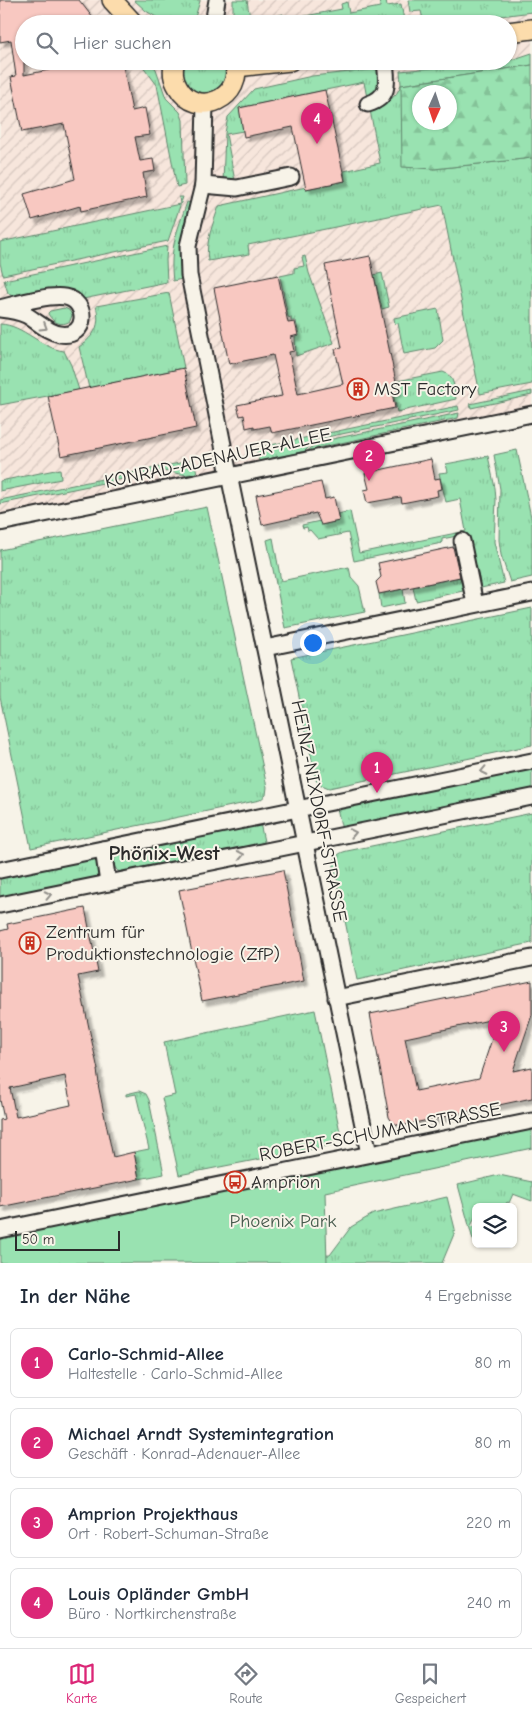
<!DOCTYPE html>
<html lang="de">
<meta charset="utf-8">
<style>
:root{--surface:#fff;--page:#f2f2f3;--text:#1f2937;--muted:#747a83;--line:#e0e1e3;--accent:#db2777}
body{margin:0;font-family:"Comic Neue",sans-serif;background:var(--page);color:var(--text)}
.controls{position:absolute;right:15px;bottom:15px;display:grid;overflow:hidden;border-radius:8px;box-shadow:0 1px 4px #0004}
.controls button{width:45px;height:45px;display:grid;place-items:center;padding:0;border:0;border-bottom:1px solid var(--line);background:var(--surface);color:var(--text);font:25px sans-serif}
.compass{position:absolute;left:412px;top:85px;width:45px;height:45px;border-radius:50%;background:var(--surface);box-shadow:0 1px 4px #0004;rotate:183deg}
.scale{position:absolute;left:15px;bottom:12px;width:105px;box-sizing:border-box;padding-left:5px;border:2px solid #2b2b2b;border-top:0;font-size:14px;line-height:18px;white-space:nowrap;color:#2b2b2b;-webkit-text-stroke:4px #f7f3e8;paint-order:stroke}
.you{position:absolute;left:312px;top:642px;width:18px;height:18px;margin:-12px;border:4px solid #fff;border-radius:50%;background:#1a73e8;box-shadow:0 0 0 8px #1a73e833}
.badge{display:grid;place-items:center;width:32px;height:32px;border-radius:50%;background:var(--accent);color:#fff;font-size:16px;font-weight:700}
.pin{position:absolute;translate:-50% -41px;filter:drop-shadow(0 1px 2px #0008)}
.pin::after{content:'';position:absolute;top:26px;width:18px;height:15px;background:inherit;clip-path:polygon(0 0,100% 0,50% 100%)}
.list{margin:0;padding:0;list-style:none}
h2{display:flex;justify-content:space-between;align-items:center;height:65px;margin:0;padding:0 20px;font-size:21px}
h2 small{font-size:16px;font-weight:400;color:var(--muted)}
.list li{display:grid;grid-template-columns:32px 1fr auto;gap:15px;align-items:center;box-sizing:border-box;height:70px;margin:0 10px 10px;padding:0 10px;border:1px solid var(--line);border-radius:8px}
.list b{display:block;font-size:19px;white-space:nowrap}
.list p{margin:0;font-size:16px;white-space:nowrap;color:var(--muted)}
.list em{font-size:16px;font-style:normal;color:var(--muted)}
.icon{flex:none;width:28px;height:28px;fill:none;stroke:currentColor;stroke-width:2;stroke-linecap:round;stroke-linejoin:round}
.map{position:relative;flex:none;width:532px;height:1263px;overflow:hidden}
.search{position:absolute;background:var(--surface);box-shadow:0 1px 4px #0004;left:15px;right:15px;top:15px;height:55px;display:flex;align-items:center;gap:12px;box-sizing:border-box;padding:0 18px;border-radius:28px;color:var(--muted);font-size:19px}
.sheet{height:385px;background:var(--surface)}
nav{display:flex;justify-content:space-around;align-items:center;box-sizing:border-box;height:70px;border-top:1px solid var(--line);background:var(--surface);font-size:14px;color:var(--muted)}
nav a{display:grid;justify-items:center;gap:2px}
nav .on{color:var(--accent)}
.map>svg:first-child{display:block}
</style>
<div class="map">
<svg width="532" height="1263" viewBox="0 0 532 1263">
<defs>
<pattern id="industrial-furrows" width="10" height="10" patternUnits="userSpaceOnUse" patternTransform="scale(1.25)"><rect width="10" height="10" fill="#f7e6dc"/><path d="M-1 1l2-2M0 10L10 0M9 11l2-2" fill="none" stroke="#d4c5bd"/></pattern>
<pattern id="grass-tufts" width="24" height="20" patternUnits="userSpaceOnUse" patternTransform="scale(1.25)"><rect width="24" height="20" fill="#99e2b1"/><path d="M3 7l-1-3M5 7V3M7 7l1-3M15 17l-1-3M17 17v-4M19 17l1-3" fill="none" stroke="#84c298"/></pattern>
<pattern id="forest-firs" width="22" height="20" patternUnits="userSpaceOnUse" patternTransform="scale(1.25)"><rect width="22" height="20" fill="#99e2b1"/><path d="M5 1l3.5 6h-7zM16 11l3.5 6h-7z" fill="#84c298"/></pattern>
<filter id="shadow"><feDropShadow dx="4.5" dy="4.5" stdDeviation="1" flood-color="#0004"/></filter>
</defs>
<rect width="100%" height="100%" fill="#f7f3e8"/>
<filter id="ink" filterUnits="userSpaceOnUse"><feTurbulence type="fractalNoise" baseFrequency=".02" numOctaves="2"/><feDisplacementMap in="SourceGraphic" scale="10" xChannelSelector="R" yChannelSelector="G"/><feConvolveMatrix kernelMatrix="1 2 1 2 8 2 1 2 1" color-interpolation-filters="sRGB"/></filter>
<g filter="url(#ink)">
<!-- industrial -->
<path fill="url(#industrial-furrows)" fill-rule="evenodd" d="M0,0h532v408l-532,109zM24,24h484v37h-484zM420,92h30v30h-30z"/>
<!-- grass -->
<g fill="url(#grass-tufts)" stroke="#62866e">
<polygon points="134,0 200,0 200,1 193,24 168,24 146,11"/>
<path d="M233,0h14c1,5 1,12 4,16 6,7 24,0 32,-2l1,6 58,-11 -1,-5 6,-2 2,11 31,-6 -1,-7h7l1,6 14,-2 3,16 11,-2 2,6h-184z"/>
<polygon points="408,0 532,0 532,12 438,24 424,24 421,11 410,12"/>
<path d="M532,53v12l-131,20 33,84 98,-11v226l-52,10 -38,-189 -194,40 1,9 -41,7c-3,-19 5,-37 11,-55l87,-19v2l39,-8 -1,-10 36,-8 -10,-53c12,-4 28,-12 31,-26 0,-4 -1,-9 -1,-13l108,-10z"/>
<polygon points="139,61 148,61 156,69 166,98 180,112 183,120 185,185 177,187 157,85"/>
<path d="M187,61h36c21,43 -58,42 -36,0z"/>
<path d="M378,69c1,15 3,20 -11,29l-3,-16 -124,26 3,23 -17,3 9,47 -12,2 2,-50 3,-16 26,-28 58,-13z"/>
<polygon points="179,197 183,197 168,241 3,275 0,263 0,242 180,204"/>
<path d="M187,202l4,1c-9,26 -14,49 -9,76l-9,2c-4,-33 4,-49 14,-79z"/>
<polygon points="167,246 166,260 167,282 83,299 70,290 63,290 13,297 8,293 4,280"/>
<polygon points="305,256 309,273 334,343 296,356 295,337 299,336 296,321 291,321 291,318 288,317 280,276 294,273 294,268 304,266 302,257"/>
<polygon points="382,273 389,307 382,309 374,275"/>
<path d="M169,293l15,75 -95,20 -10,-41c16,-12 22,-21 17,-41z"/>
<path d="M64,308l5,2 3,5 -2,6c-8,6 -19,1 -22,-8l2,-2z"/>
<polygon points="438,309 443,340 435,348 404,354 398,323 395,324 394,318"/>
<path d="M0,324c24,1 40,24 64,27l7,14 8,25 -79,15z"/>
<path d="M443,372c12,4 11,16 13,27l-59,13 -4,-19 6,-1 -2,-11z"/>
<polygon points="532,391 532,395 471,408 470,404"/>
<polygon points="458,406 459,410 317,439 305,451 259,461 256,448"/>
<polygon points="459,413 458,418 317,448 313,453 304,454 318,442"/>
<polygon points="517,450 532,522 532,577 510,582 501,555 499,540 500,489 494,455"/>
<polygon points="488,456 495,488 496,500 494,542 504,583 481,588 478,574 475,574 467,534 442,539 442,543 354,561 348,533 318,539 310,530 308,531 307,527 303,528 302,525 320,521 322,525 337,521 338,514 350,511 359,553 466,531 460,499 446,502 439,473 448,472 446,464"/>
<path d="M194,460l3,13c-17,4 -19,-1 -35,-2l-162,33v-4z"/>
<polygon points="60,469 61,479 0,491 0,481"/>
<polygon points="207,507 267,787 266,795 260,800 31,848 0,697 0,550"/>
<polygon points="273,538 281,581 349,567 351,577 359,586 365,612 285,628 267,540"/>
<polygon points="460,577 463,591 416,601 413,587"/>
<polygon points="403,589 405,603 381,608 379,594"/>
<polygon points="532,608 532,745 329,788 319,784 316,780 291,658"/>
<polygon points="532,768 532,791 342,830 337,808"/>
<path d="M532,813v130l-175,37 -23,-114c0,-9 4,-13 13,-15z"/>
<path d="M260,823l5,23 -138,29c-14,-4 -16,-11 -9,-23z"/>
<path d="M88,858l6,1 4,3c2,9 4,13 -4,19l-94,19v-23z"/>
<polygon points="315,1010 340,1132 338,1139 332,1145 179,1175 162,1098 175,1095 164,1042"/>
<polygon points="139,1091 146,1094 149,1100 164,1174 139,1179 134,1152 149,1149 136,1094 126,1096 126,1094"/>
<polygon points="499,1175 532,1182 532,1201 513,1194 509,1203 507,1202 505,1207 482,1205 476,1207 476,1215 471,1226 476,1228 474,1239 476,1241 473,1240 458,1185"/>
<polygon points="447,1197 455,1229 454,1234 442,1263 312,1263 312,1256 330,1255 351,1227 373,1214"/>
</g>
<!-- forest -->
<path fill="url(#forest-firs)" stroke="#62866e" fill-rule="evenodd" d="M532,65v93l-98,11 -32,-2 -1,-82zM420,92h30v30h-30z"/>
<!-- green -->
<polygon fill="#99e2b1" stroke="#62866e" points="532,1128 532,1148 325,1192 327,1263 0,1263 0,1236"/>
<!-- building -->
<g fill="#f8c8c1" stroke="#2b2b2b" fill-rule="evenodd" filter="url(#shadow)">
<polygon points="0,0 79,0 93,18 86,24 24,24 24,75 93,61 122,61 132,111 145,108 150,135 135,137 140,161 153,159 155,171 143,173 147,197 81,211 80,206 32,220 24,194 75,179 64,124 22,132 11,77 16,76 11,40 0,42"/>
<polygon points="325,90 345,181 306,189 293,127 244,137 239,108"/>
<polygon points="370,256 398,392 392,393 395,408 272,433 270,426 254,429 254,426 246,428 244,415 240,416 237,405 282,396 273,355 229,364 214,288 278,275 288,323 295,322 298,335 291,337 294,351 289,352 298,394 343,384 335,349 342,348 325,265"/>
<polygon points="184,368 196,428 61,456 48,396"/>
<polygon points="431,459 435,479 440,478 442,489 437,490 438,496 402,503 401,497 367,503 364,490 369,489 365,473"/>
<polygon points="321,482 325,499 334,497 339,521 321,525 316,513 262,525 256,495"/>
<polygon points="453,547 460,577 379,594 376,582 381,577 378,563"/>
<polygon points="283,870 304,981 202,1001 179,890"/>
<path d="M85,908l13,64 -20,4 20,94h-1l2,13 -1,1 15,73 21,-5 5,27 -139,28v-87l4,-1 -4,-19v-169l8,-2 -1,-5zM65,1076l6,29 -55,12 -6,-29z"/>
<path d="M532,981v34l-19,56 19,-4v31l-132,28 -8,-4 -3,-5 -19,-103zM499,1018l-20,60 -63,13 -11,-53z"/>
</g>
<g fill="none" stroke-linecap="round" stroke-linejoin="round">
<!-- minor casing -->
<g stroke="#2b2b2b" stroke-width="19">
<g id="minor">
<polyline points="213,24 217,0"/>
<polyline points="205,103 203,185 188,246 189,275 229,475 369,1154"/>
<path d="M368,104c23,-7 19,-23 17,-43"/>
<polyline points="203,185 237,188 291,177"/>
<path d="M0,308c16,-4 49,-14 65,-11 24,4 23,42 -5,37 -13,-2 -23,-13 -34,-19 -8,-4 -17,-5 -26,-6"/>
<polyline points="0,523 532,414"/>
<polyline points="462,541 475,604"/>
<polyline points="265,648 532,593"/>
<polyline points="103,849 108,883"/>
<polyline points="0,870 532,761"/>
<polyline points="0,905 532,797"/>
<polyline points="336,998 532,958"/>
<polyline points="0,1230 532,1121"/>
</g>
</g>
<!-- major casing -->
<g stroke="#2b2b2b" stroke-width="22">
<g id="major">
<polyline points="112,0 134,24"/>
<polyline points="508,32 532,29"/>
<path d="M175,61c-3,9 -2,18 3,26 18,33 68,11 56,-26"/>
<polyline points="236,67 290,61"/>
</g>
</g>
<!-- minor -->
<use href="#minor" stroke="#f7f3e8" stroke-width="15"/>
<!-- major -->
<use href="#major" stroke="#fcdcac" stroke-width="19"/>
</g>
<!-- one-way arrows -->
<defs><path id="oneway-chevron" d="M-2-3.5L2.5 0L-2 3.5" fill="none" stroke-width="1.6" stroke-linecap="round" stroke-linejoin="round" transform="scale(1.25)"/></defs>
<g stroke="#918f8a">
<use href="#oneway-chevron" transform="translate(44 327) rotate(32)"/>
<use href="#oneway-chevron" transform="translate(484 771) rotate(168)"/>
<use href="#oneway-chevron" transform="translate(353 833) rotate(-11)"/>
<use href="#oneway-chevron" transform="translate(241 855) rotate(-11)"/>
<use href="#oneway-chevron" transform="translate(48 895) rotate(-12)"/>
</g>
</g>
<!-- icons -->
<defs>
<g id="building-ring" transform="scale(1.125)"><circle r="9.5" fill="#f7f3e8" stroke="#c8321e" stroke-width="1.5"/><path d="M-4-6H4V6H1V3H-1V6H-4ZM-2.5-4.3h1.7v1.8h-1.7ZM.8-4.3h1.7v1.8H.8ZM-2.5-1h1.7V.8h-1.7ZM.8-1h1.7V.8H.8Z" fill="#c8321e"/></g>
<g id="bus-ring" transform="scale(1.125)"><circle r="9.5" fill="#f7f3e8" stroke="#c8321e" stroke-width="1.5"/><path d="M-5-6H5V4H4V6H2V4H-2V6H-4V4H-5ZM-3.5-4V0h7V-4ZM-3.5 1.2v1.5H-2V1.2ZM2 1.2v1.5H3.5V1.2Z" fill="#c8321e"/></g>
</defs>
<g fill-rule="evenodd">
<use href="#building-ring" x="358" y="389"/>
<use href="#building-ring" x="30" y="943"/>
<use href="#bus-ring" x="235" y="1182"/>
</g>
<g text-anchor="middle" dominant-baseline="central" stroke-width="4" stroke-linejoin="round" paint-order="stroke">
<!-- poi labels -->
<g font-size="19" fill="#2b2b2b" stroke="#f7f3e8" text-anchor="start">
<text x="374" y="389">MST Factory</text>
<text x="46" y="932">Zentrum für<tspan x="46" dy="22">Produktionstechnologie (ZfP)</tspan></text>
<text x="251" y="1182">Amprion</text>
</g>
<!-- street labels -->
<g font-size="19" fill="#2b2b2b" stroke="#f7f3e8">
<text transform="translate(218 458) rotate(-12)">KONRAD-ADENAUER-ALLEE</text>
<text transform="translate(319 811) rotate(79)">HEINZ-NIXDORF-STRASSE</text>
<text transform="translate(380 1132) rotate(-11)">ROBERT-SCHUMAN-STRASSE</text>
</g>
<!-- park labels -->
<g font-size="19" fill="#46594c" stroke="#f7f3e8">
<text x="283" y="1221">Phoenix Park</text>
</g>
<!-- quarter labels -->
<g font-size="21" font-weight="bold" fill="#2b2b2b" stroke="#f7f3e8">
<text x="164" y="853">Phönix-West</text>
</g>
</g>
</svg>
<div class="controls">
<button><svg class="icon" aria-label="layers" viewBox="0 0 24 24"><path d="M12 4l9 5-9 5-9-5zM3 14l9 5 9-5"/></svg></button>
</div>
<svg class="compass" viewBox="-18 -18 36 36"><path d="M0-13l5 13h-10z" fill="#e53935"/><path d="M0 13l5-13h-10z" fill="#747a83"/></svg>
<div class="scale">50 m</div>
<div class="you"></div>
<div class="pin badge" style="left:377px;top:793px">1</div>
<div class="pin badge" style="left:369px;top:481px">2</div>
<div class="pin badge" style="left:504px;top:1052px">3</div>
<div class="pin badge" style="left:317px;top:144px">4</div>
<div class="search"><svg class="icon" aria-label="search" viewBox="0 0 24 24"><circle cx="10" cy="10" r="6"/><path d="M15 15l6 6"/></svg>Hier suchen</div>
</div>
<section class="sheet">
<h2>In der Nähe<small>4 Ergebnisse</small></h2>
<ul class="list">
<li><span class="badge">1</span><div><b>Carlo-Schmid-Allee</b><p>Haltestelle · Carlo-Schmid-Allee</p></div><em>80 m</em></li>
<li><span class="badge">2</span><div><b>Michael Arndt Systemintegration</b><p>Geschäft · Konrad-Adenauer-Allee</p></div><em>80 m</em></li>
<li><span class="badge">3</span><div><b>Amprion Projekthaus</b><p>Ort · Robert-Schuman-Straße</p></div><em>220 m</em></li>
<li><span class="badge">4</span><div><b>Louis Opländer GmbH</b><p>Büro · Nortkirchenstraße</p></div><em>240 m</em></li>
</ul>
</section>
<nav>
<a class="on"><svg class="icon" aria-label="map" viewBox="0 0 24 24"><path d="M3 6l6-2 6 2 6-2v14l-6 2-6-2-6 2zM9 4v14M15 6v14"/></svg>Karte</a>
<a><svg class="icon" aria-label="directions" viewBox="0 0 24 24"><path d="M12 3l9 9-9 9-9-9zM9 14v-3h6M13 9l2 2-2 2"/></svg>Route</a>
<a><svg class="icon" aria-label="saved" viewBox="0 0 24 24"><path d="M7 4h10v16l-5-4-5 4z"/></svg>Gespeichert</a>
</nav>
